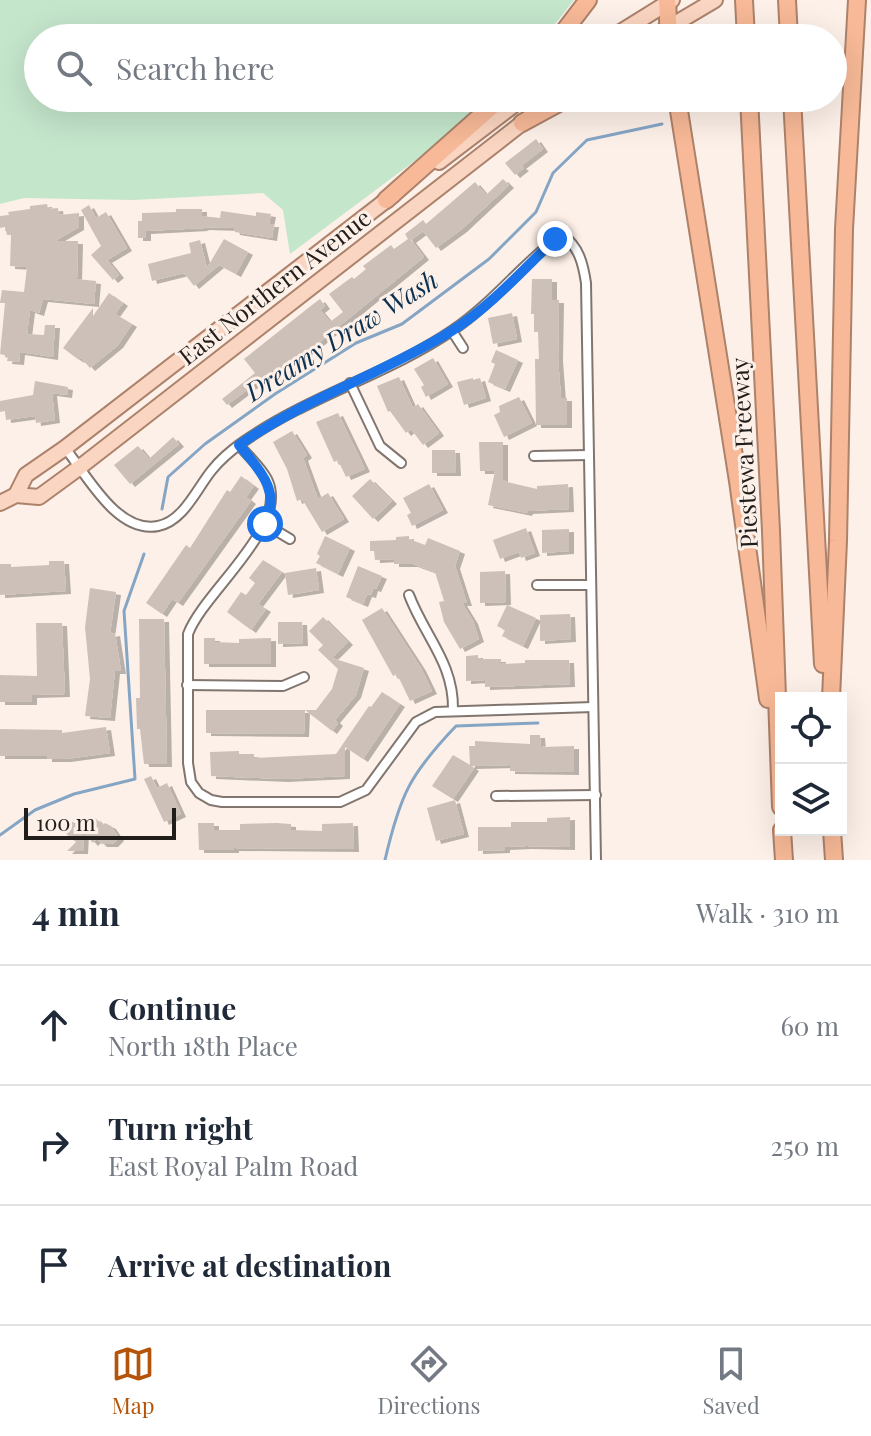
<!DOCTYPE html>
<meta charset="utf-8">
<style>
:root{--surface:#fff;--page:#f6f6f7;--text:#1f2937;--muted:#747a83;--line:#e0e1e3;--accent:#b45309}
body{margin:0;font-family:"Playfair Display",serif;background:var(--page);color:var(--text)}
.controls{position:absolute;right:24px;bottom:24px;display:grid;overflow:hidden;border-radius:0px;box-shadow:0 8px 32px #0002}
.controls button{width:72px;height:72px;display:grid;place-items:center;padding:0;border:0;border-bottom:2px solid var(--line);background:var(--surface);color:var(--text);font:40px sans-serif}
.scale{position:absolute;left:24px;bottom:20px;width:152px;box-sizing:border-box;padding-left:8px;border:4px solid #211d1a;border-top:0;font-size:22px;line-height:28px;white-space:nowrap;color:#211d1a;-webkit-text-stroke:6px #fdf0e8;paint-order:stroke}
.stop{position:absolute;width:24px;height:24px;margin:-18px;border:6px solid #1a73e8;border-radius:50%;background:#fff}
.stop.end{background:#1a73e8;border-color:#fff;box-shadow:0 2px 8px #0008}
.list{margin:0;padding:0;list-style:none}
h2{display:flex;justify-content:space-between;align-items:center;height:104px;margin:0;padding:0 32px;font-size:34px}
h2 small{font-size:26px;font-weight:400;color:var(--muted)}
.list li{display:grid;grid-template-columns:52px 1fr auto;gap:24px;align-items:center;box-sizing:border-box;height:120px;padding:0 32px;border-top:2px solid var(--line)}
.list b{display:block;font-size:30px;white-space:nowrap}
.list p{margin:0;font-size:26px;white-space:nowrap;color:var(--muted)}
.list em{font-size:26px;font-style:normal;color:var(--muted)}
.icon{flex:none;width:44px;height:44px;fill:none;stroke:currentColor;stroke-width:2;stroke-linecap:round;stroke-linejoin:round}
.map{position:relative;flex:none;width:871px;height:860px;overflow:hidden}
.search{position:absolute;background:var(--surface);box-shadow:0 8px 32px #0002;left:24px;right:24px;top:24px;height:88px;display:flex;align-items:center;gap:20px;box-sizing:border-box;padding:0 28px;border-radius:44px;color:var(--muted);font-size:30px}
.sheet{height:464px;background:var(--surface)}
nav{display:flex;justify-content:space-around;align-items:center;box-sizing:border-box;height:112px;border-top:2px solid var(--line);background:var(--surface);font-size:22px;color:var(--muted)}
nav a{display:grid;justify-items:center;gap:4px}
nav .on{color:var(--accent)}
.map>svg:first-child{display:block}
</style>
<div class="map">
<svg width="871" height="860" viewBox="0 0 871 860">
<defs>
<filter id="shadow"><feDropShadow dx="5" dy="3" stdDeviation="0" flood-color="#0004"/></filter>
</defs>
<rect width="100%" height="100%" fill="#fdf0e8"/>
<!-- green -->
<polygon fill="#c4e6cb" points="0,0 574,0 544,38 38,38 38,98 485,98 440,142 290,254 283,210 263,193 133,200 24,198 0,204"/>
<g fill="none" stroke-linecap="round" stroke-linejoin="round">
<!-- stream -->
<g stroke="#85a5c5" stroke-width="3">
<polyline points="162,509 168,477 205,444 275,394 356,343 402,324 489,259 536,212 553,173 587,140 662,124"/>
<polyline points="0,835 35,810 74,794 135,779 124,611 144,554"/>
<path d="M385,860c15,-65 25,-86 71,-134l82,-3"/>
</g>
</g>
<!-- building -->
<g fill="#ccc0b8" filter="url(#shadow)">
<polygon points="536,139 543,149 521,166 524,168 515,175 505,163"/>
<polygon points="503,179 509,185 462,229 436,248 423,231 411,240 424,257 299,359 296,356 275,372 273,370 227,405 222,399 255,373 244,359 312,305 320,299 325,306 320,310 330,322 343,312 329,294 352,277 354,279 366,269 363,266 391,245 394,249 408,239 405,234 423,220 426,224 475,182 486,195"/>
<polygon points="47,204 48,209 58,208 59,215 79,213 79,227 55,241 78,241 77,279 96,281 94,304 43,299 39,313 30,310 27,334 44,335 45,325 55,325 53,357 20,352 19,362 7,361 8,356 0,354 5,303 0,303 2,290 24,292 27,267 10,266 11,235 7,235 5,227 0,228 0,216 9,215 8,212 30,209 30,206"/>
<polygon points="89,205 96,218 106,212 127,248 107,260 119,275 113,280 91,255 101,246 81,210"/>
<polygon points="176,209 202,209 202,216 220,218 221,211 256,216 256,212 271,214 269,224 274,224 272,238 235,232 234,228 202,227 204,228 146,231 146,238 138,238 138,221 142,221 142,213 176,212"/>
<polygon points="224,239 248,252 236,274 219,265 194,286 184,273 152,281 148,264 191,253 189,243 200,240 207,268"/>
<polygon points="532,279 552,279 552,300 559,300 558,358 561,398 567,398 567,425 536,425 535,359 539,359 538,332 534,332 534,314 531,314"/>
<polygon points="109,293 123,303 115,314 132,324 118,345 90,368 81,358 79,360 63,348 93,308 93,316"/>
<polygon points="512,313 517,339 493,344 488,318"/>
<polygon points="496,350 518,360 505,389 488,382 495,364 491,362"/>
<polygon points="433,358 448,384 426,397 421,387 424,385 414,369"/>
<polygon points="399,377 413,408 418,404 439,433 423,445 411,429 406,433 390,411 388,412 377,386"/>
<polygon points="473,378 473,380 480,378 486,398 464,405 457,382"/>
<polygon points="35,381 68,387 67,395 52,393 55,420 36,423 35,416 6,420 5,411 0,412 0,401 33,395"/>
<polygon points="519,397 532,423 504,437 494,415 500,412 499,406"/>
<polygon points="338,413 365,469 346,477 338,460 334,462 316,422"/>
<polygon points="292,431 307,455 303,458 318,499 328,493 344,519 322,532 302,499 297,501 287,469 273,442"/>
<polygon points="173,437 179,444 130,484 114,465 138,446 149,459"/>
<polygon points="479,442 503,442 503,480 507,482 537,489 537,486 568,484 569,509 528,511 527,513 488,505 495,471 480,471"/>
<polygon points="432,450 455,450 456,473 432,473"/>
<polygon points="241,476 254,486 246,497 251,501 178,603 172,599 162,614 146,603 186,545 190,548 227,490 230,492"/>
<polygon points="370,479 392,501 373,519 352,496"/>
<polygon points="429,484 443,510 412,526 407,515 411,513 403,498"/>
<polygon points="526,528 535,553 521,558 519,552 500,559 493,540"/>
<polygon points="569,529 569,551 542,553 542,530"/>
<polygon points="325,536 350,548 338,574 316,563 320,556 317,554"/>
<polygon points="409,536 409,539 425,545 428,538 460,551 455,566 467,603 462,603 473,621 479,639 460,649 444,622 439,602 444,601 435,572 413,564 394,564 394,559 375,560 374,551 370,551 370,541 396,540 396,537"/>
<polygon points="263,560 282,572 258,604 266,609 251,630 227,612 241,592 246,595 255,583 249,578"/>
<polygon points="49,561 64,561 66,591 0,595 0,564 11,564 11,567 49,565"/>
<polygon points="358,566 382,576 376,589 373,588 371,595 367,594 363,604 346,597"/>
<polygon points="316,568 319,590 288,595 285,573"/>
<polygon points="505,571 506,602 480,603 480,572"/>
<polygon points="90,588 116,592 110,634 115,633 121,671 115,671 110,718 85,716 90,679 85,627"/>
<polygon points="507,605 536,618 523,646 502,636 505,630 497,626"/>
<polygon points="382,608 421,668 432,691 410,701 397,674 393,676 362,620"/>
<polygon points="570,614 571,639 540,641 540,615"/>
<polygon points="323,617 348,642 332,658 364,668 356,695 335,720 338,723 332,731 305,710 316,710 332,689 338,669 318,650 323,645 309,631"/>
<polygon points="139,619 164,619 167,764 144,764 140,729 137,729 136,698 140,698"/>
<polygon points="278,622 302,622 303,643 278,644"/>
<polygon points="36,623 62,623 65,694 32,695 32,702 0,702 0,675 37,676"/>
<polygon points="204,638 215,638 215,642 239,643 239,639 271,638 271,664 204,664"/>
<polygon points="478,655 478,659 501,659 501,664 525,663 525,660 569,660 570,684 485,687 485,680 466,681 466,656"/>
<polygon points="382,692 400,704 363,759 345,747 345,776 283,779 211,776 210,752 239,751 239,754 254,754 254,758 336,754 369,706 371,707"/>
<polygon points="206,710 305,710 304,734 206,733"/>
<polygon points="106,727 110,753 66,759 47,759 47,756 0,756 0,729 62,730 62,733"/>
<polygon points="530,735 540,735 541,747 574,746 574,772 510,771 510,765 471,766 474,768 453,799 432,786 453,755 470,765 469,746 475,746 475,741 530,744"/>
<polygon points="151,776 157,788 167,783 181,814 164,822 144,779"/>
<polygon points="455,800 464,834 436,841 427,808"/>
<polygon points="85,817 90,823 95,818 103,825 105,823 111,826 119,838 113,844 102,844 97,839 93,843 84,833 83,851 67,851 76,842 64,832 64,822 79,822"/>
<polygon points="570,817 570,847 527,846 505,847 505,850 478,851 478,827 511,827 511,822 547,822 547,818"/>
<polygon points="198,823 214,823 214,830 240,830 240,824 276,823 291,824 291,830 322,831 322,824 353,823 354,849 234,848 234,850 199,850"/>
</g>
<g fill="none" stroke-linecap="round" stroke-linejoin="round">
<!-- minor casing -->
<g stroke="#81766f" stroke-width="12">
<g id="minor">
<polyline points="452,331 463,348"/>
<polyline points="350,383 380,446 401,463"/>
<path d="M239,445c9,11 21,21 28,34 24,47 -63,112 -79,155v129l3,19 8,11 12,7 11,2h118l26,-12 50,-68 19,-10 158,-5"/>
<path d="M65,448c22,27 52,86 93,78 26,-5 39,-38 54,-56 8,-10 21,-21 31,-28 65,-46 144,-67 210,-112 40,-27 70,-67 109,-96 17,13 21,29 24,49l10,577"/>
<polyline points="534,456 588,455"/>
<polyline points="265,524 290,539"/>
<polyline points="537,585 589,585"/>
<path d="M409,595c16,42 45,68 44,115"/>
<polyline points="187,685 283,686 304,677"/>
<polyline points="496,796 596,795"/>
</g>
</g>
<!-- primary casing -->
<g stroke="#ac826b" stroke-width="18">
<g id="primary">
<polyline points="611,38 672,0"/>
<polyline points="651,38 715,0"/>
<polyline points="439,162 523,98"/>
<polyline points="16,495 26,475 65,448 393,195"/>
<polyline points="0,503 16,495 39,497 80,467 530,117"/>
</g>
</g>
<!-- motorway casing -->
<g stroke="#ac826b" stroke-width="20">
<g id="motorway">
<polyline points="667,0 669,38"/>
<polyline points="744,0 746,38"/>
<polyline points="787,0 789,38"/>
<polyline points="559,38 588,0"/>
<polyline points="677,98 738,481 768,699"/>
<polyline points="749,98 771,531 781,807"/>
<polyline points="792,98 823,664"/>
<polyline points="522,123 568,98"/>
<polyline points="386,200 501,98"/>
<polyline points="831,698 838,541 844,229 857,0"/>
<polyline points="782,830 784,860"/>
<polyline points="832,830 834,860"/>
</g>
</g>
<!-- minor -->
<use href="#minor" stroke="#fff" stroke-width="8"/>
<!-- primary -->
<use href="#primary" stroke="#fad5c1" stroke-width="14"/>
<!-- motorway -->
<use href="#motorway" stroke="#f7b997" stroke-width="16"/>
</g>
<g fill="none" stroke-linecap="round" stroke-linejoin="round">
<!-- route -->
<path stroke="#1a73e8" stroke-width="10" d="M265,524c17,-33 -7,-56 -26,-79 65,-46 143,-71 211,-113 39,-24 72,-61 105,-93"/>
</g>
<g text-anchor="middle" dominant-baseline="central" stroke-width="6" stroke-linejoin="round" paint-order="stroke">
<!-- street labels -->
<g font-size="24" fill="#211d1a" stroke="#fdf0e8">
<text transform="translate(274 286) rotate(-38)">East Northern Avenue</text>
<text transform="translate(743 453) rotate(-93)">Piestewa Freeway</text>
</g>
<!-- water labels -->
<g font-size="26" font-style="italic" fill="#0b3151" stroke="#fdf0e8">
<text transform="translate(341 335) rotate(-32)">Dreamy Draw Wash</text>
</g>
</g>
</svg>
<div class="controls">
<button><svg class="icon" aria-label="locate" viewBox="0 0 24 24"><circle cx="12" cy="12" r="6"/><path d="M12 2v4M12 18v4M2 12h4M18 12h4"/></svg></button>
<button><svg class="icon" aria-label="layers" viewBox="0 0 24 24"><path d="M12 4l9 5-9 5-9-5zM3 14l9 5 9-5"/></svg></button>
</div>
<div class="scale">100 m</div>
<div class="stop" style="left:265px;top:524px"></div>
<div class="stop end" style="left:555px;top:239px"></div>
<div class="search"><svg class="icon" aria-label="search" viewBox="0 0 24 24"><circle cx="10" cy="10" r="6"/><path d="M15 15l6 6"/></svg>Search here</div>
</div>
<section class="sheet">
<h2>4 min<small>Walk · 310 m</small></h2>
<ul class="list">
<li><svg class="icon" aria-label="ahead" viewBox="0 0 24 24"><path d="M12 20V5M6 11l6-6 6 6"/></svg><div><b>Continue</b><p>North 18th Place</p></div><em>60 m</em></li>
<li><svg class="icon" aria-label="right" viewBox="0 0 24 24"><path d="M7 20v-9h11M14 6l5 5-5 5"/></svg><div><b>Turn right</b><p>East Royal Palm Road</p></div><em>250 m</em></li>
<li><svg class="icon" aria-label="arrive" viewBox="0 0 24 24"><path d="M6 21V4h12l-3 4 3 4H6"/></svg><div><b>Arrive at destination</b></div></li>
</ul>
</section>
<nav>
<a class="on"><svg class="icon" aria-label="map" viewBox="0 0 24 24"><path d="M3 6l6-2 6 2 6-2v14l-6 2-6-2-6 2zM9 4v14M15 6v14"/></svg>Map</a>
<a><svg class="icon" aria-label="directions" viewBox="0 0 24 24"><path d="M12 3l9 9-9 9-9-9zM9 14v-3h6M13 9l2 2-2 2"/></svg>Directions</a>
<a><svg class="icon" aria-label="saved" viewBox="0 0 24 24"><path d="M7 4h10v16l-5-4-5 4z"/></svg>Saved</a>
</nav>
